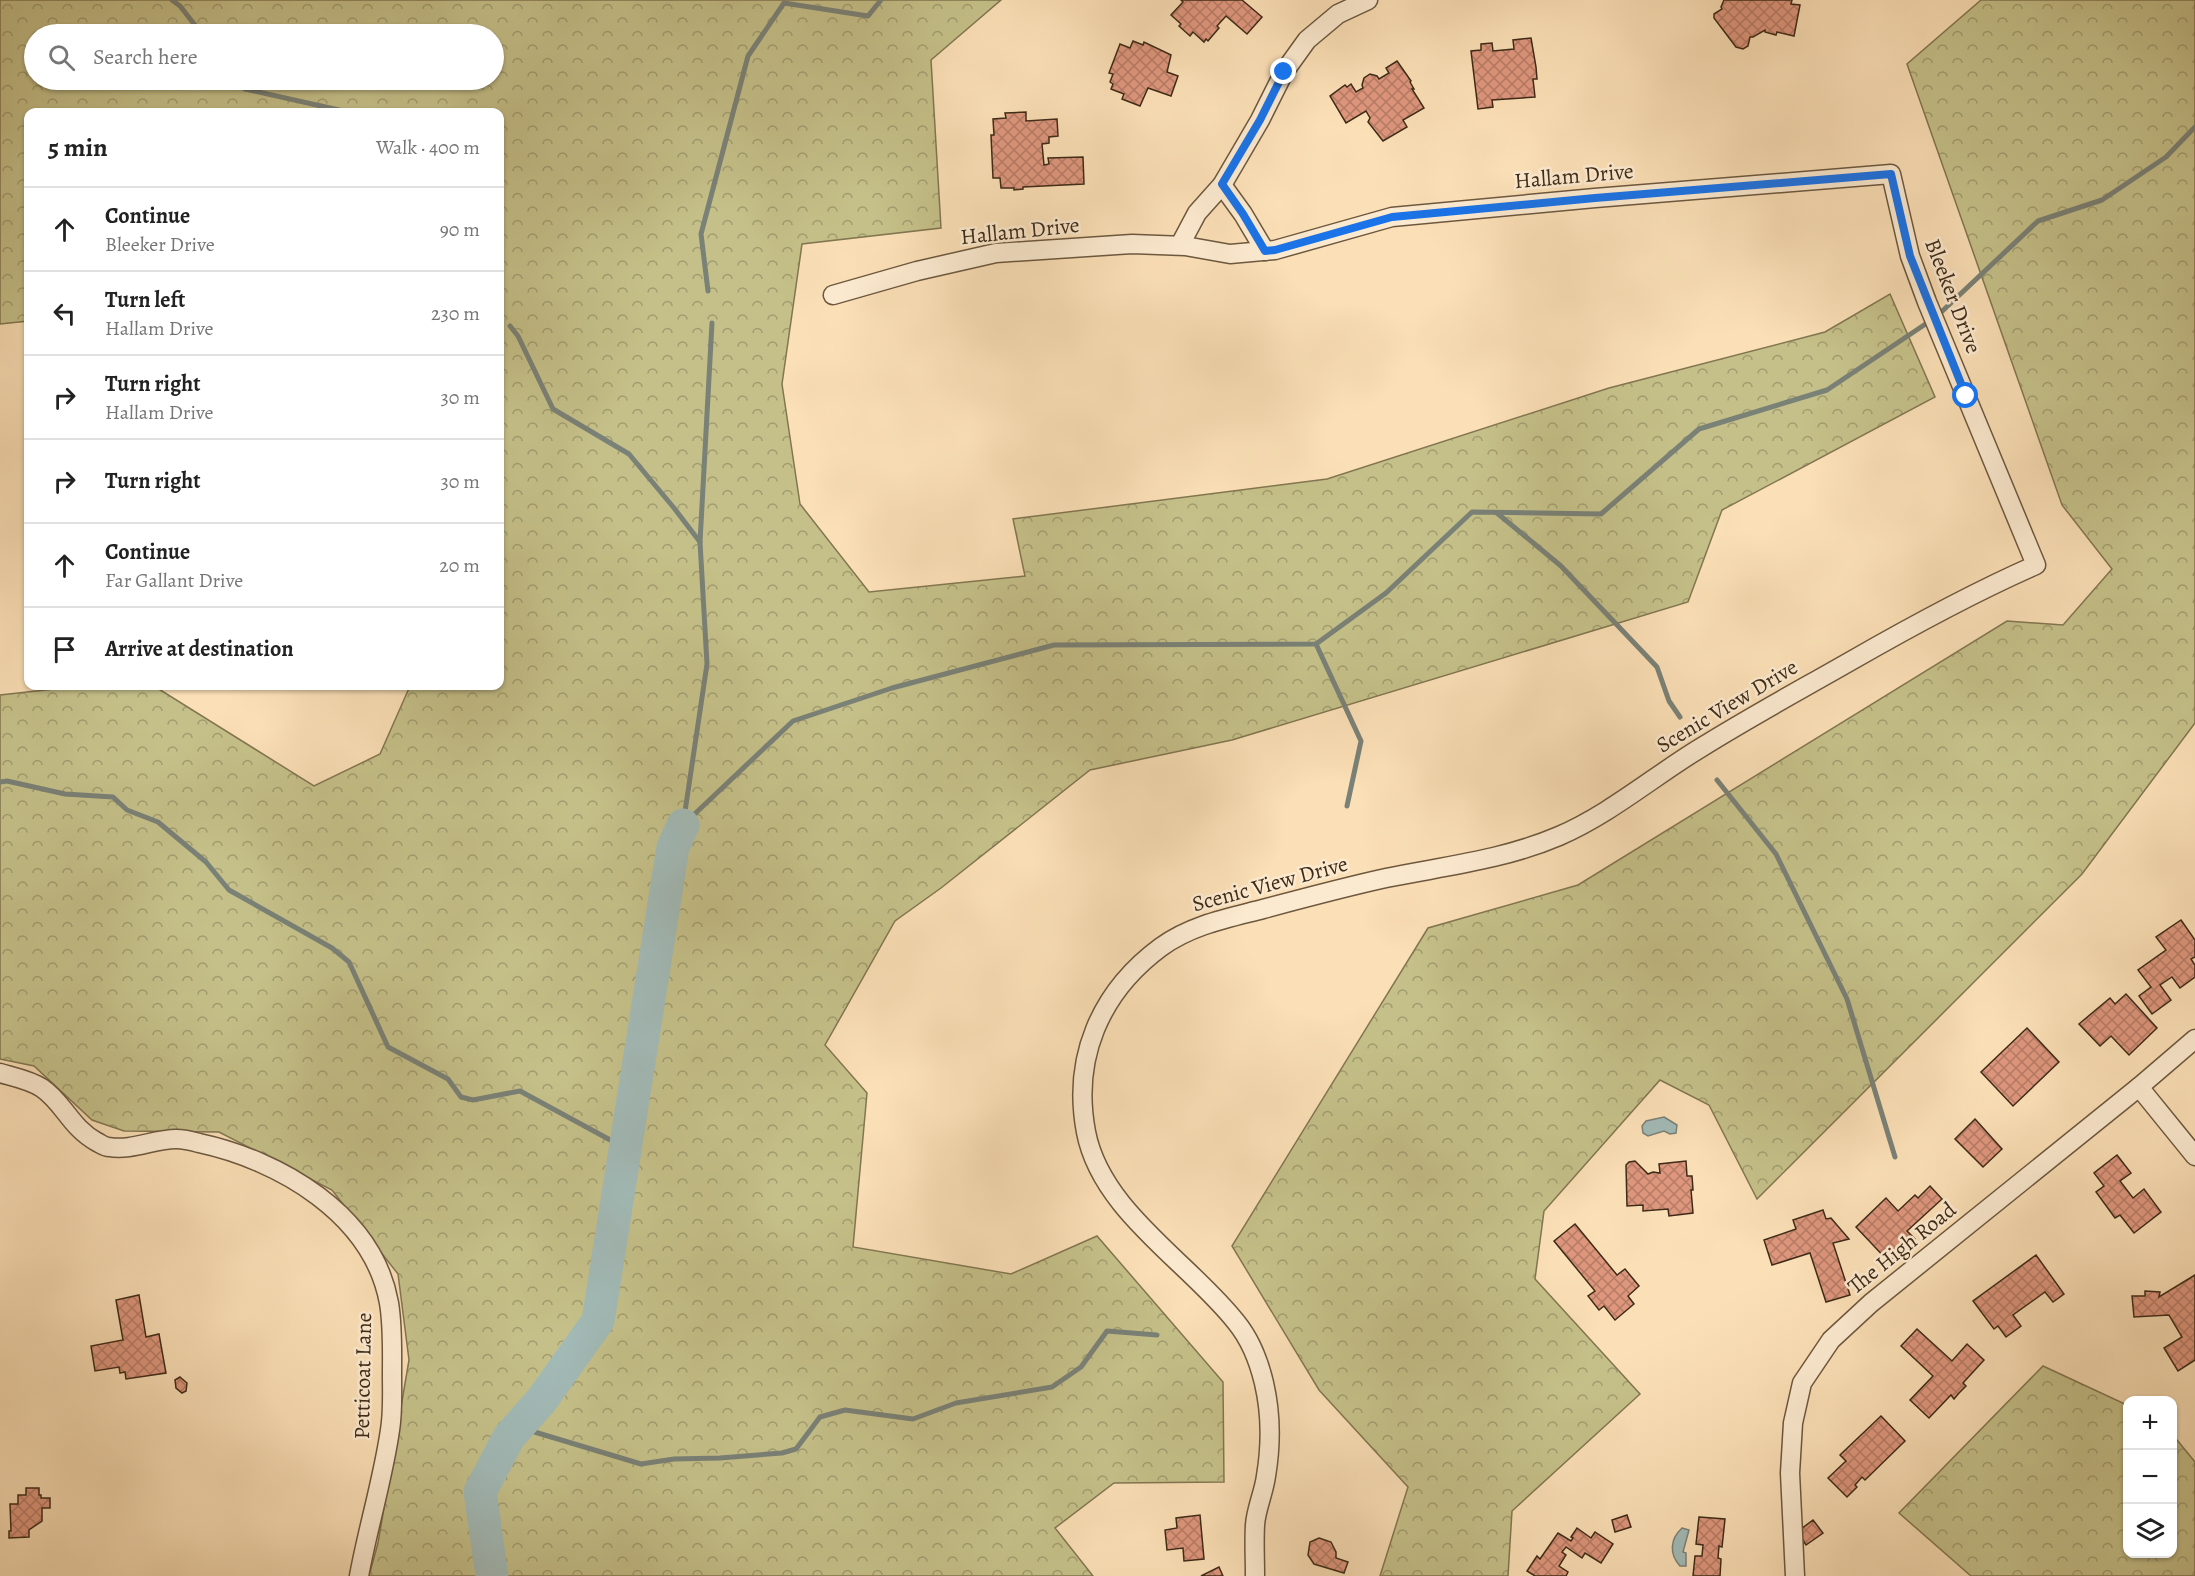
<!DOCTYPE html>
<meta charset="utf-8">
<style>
:root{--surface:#fff;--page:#f2f2f2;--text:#222;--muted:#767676;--line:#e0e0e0}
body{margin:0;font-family:Alegreya,serif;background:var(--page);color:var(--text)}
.controls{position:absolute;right:18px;bottom:18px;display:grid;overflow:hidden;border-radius:12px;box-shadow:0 2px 4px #0004}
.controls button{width:54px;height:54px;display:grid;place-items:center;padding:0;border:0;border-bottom:2px solid var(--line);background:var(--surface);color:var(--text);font:30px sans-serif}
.stop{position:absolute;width:18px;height:18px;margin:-14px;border:4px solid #1a73e8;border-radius:50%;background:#fff}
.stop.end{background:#1a73e8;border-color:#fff;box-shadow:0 2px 6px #0008}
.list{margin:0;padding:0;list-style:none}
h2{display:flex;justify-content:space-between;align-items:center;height:78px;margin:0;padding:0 24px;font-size:26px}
h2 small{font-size:20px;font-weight:400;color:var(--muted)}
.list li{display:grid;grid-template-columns:39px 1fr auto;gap:18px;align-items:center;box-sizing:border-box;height:84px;padding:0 24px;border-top:2px solid var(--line)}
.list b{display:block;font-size:22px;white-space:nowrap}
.list p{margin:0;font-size:20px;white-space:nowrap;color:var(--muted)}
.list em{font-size:20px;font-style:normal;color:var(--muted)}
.icon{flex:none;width:33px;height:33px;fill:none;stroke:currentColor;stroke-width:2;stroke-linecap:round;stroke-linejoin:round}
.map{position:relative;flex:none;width:2195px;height:1576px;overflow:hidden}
.search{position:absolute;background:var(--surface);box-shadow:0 2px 4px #0004;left:24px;top:24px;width:480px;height:66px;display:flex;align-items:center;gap:15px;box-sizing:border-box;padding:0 21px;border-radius:33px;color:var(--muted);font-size:22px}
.panel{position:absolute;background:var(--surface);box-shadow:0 2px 4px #0004;left:24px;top:108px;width:480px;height:582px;border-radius:12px}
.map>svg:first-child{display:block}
</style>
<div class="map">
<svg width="2195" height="1576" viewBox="0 0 2195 1576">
<defs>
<pattern id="forest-crowns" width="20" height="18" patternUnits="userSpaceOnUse" patternTransform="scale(1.5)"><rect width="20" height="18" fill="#c5c089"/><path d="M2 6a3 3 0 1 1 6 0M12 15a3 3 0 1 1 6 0" fill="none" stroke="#a19c6f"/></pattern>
<pattern id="building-cross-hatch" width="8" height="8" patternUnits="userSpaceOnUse" patternTransform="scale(1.5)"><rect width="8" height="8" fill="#de967d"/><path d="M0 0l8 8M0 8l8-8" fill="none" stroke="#b57b65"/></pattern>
</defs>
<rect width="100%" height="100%" fill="#fbdfb6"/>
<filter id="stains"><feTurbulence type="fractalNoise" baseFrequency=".00333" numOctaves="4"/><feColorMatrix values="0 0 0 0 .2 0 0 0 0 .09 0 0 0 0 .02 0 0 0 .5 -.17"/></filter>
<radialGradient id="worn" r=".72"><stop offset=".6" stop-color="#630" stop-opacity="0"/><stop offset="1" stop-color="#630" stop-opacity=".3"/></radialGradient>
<!-- forest -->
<g fill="url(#forest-crowns)" stroke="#827650" stroke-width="1.5" fill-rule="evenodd">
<path d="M0,0h1001l-70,60 10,168 -139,16 -20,140 18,120 69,88 156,-16 -12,-57 314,-40 282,-91 216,-56 65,-38 45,103 -213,113 -34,92 -456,138 -142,30 -149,118 -46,33 -70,124 42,48 -14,154 158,27 86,-38 126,146 1,100 -110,1 -59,45 38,48h-724l9,-33 31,-183 -11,-86 -66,-84 -113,-58 -95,-1 -32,-11 -58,-54 -34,-7v-364l81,-9h73l160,100 66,-32 30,-68h90v-574h-472v209l-28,3zM34,34h460v46h-460z"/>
<polygon points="1981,0 2195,0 2195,723 2082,874 1757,1199 1709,1105 1660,1080 1544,1211 1535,1279 1640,1394 1512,1511 1508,1576 1380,1576 1408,1487 1319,1390 1232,1246 1428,928 1578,885 2007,621 2063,625 2112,569 2062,505 1907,64"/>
<polygon points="2043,1366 2127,1405 2128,1554 2172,1554 2173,1435 2195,1462 2195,1576 1971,1576 1899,1513"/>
</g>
<!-- water -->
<g fill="#a2bab7" stroke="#7a8177" stroke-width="1.5">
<polygon points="1664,1117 1677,1125 1676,1133 1670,1134 1664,1131 1648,1136 1643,1133 1642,1126 1646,1121"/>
<path d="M1682,1528l7,2 -6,22 3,1v13h-6c-11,-12 -10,-27 2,-38z"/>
</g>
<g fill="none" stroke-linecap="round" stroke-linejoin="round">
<!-- stream -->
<g stroke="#7a8177" stroke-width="5">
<polyline points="172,0 180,6 202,34"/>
<polyline points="237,80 245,89 348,112"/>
<polyline points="708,291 701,234 748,56 784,3 868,16 881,0"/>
<polyline points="510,326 518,336 553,409 629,454 674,508 700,542"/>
<polyline points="1497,513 1561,566 1657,667 1669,701 1680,717"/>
<polyline points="1316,644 1361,741 1347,806"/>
<polyline points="1717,780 1776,854 1847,999 1895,1157"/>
<polyline points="0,782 7,781 65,794 113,797 127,810 158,822 206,862 229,890 332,948 349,962 388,1047 448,1079 461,1097 473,1100 520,1091 625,1148"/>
<polyline points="683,825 793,721 892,688 1054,645 1316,644 1386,593 1472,512 1601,514 1699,429 1827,390 1936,317 2038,221 2102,200 2166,157 2195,127"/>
<polyline points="683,825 707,664 700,542 712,323"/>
<polyline points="518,1427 641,1464 674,1459 720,1458 782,1453 796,1449 820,1417 845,1410 913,1419 956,1403 1052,1387 1081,1367 1107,1331 1157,1335"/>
</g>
<!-- river -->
<polyline stroke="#a2bab7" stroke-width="33" points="492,1576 480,1492 509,1437 541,1401 598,1321 673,847 683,825"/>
</g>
<!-- building -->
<g fill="url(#building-cross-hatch)" stroke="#3e2b17" stroke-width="1.5">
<polygon points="1181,0 1242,0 1262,17 1247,34 1226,16 1217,26 1219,28 1208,41 1206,39 1204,42 1193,32 1190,36 1179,26 1181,24 1171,15 1183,2"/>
<polygon points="1724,0 1792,0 1791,4 1800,5 1794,36 1777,32 1776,35 1765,32 1765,30 1753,37 1750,37 1748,46 1743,49 1736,47 1714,18 1714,14 1722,9 1721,7"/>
<polygon points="1531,38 1536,67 1537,79 1533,79 1535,97 1492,100 1493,107 1478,109 1471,51 1481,50 1481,44 1492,43 1493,51 1514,49 1513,40"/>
<polygon points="1133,41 1143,45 1144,42 1171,55 1167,72 1178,76 1171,96 1148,88 1140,106 1122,99 1124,94 1111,89 1113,84 1110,82 1113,74 1109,73 1120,44 1130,48"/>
<polygon points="1397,61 1411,81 1410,82 1414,89 1412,89 1424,108 1403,120 1407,127 1383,141 1368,122 1370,118 1366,111 1346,123 1330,96 1345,85 1347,87 1351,84 1356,92 1363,88 1362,85 1364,78 1370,74 1377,76 1379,79 1389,73 1386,68"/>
<polygon points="1026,112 1026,121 1057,119 1058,136 1049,137 1049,143 1042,144 1044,165 1049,164 1048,158 1083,157 1084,184 1023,187 1023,189 1014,190 1014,188 1001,188 1000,178 993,178 991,135 994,135 993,119 1006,118 1005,113"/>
<polygon points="2181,920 2195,940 2195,957 2191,959 2195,965 2195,977 2180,988 2172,977 2160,985 2171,1000 2152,1014 2139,996 2151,987 2138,970 2166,950 2156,937"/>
<polygon points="2126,994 2157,1028 2129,1055 2111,1036 2100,1046 2079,1024 2110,998 2115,1004"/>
<polygon points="2027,1028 2059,1062 2013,1106 1981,1072"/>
<polygon points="1975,1119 2002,1149 1983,1167 1955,1139"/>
<polygon points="2117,1155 2131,1173 2120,1181 2133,1198 2144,1189 2161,1212 2134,1233 2120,1215 2115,1218 2096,1192 2104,1186 2094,1173"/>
<polygon points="1635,1161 1648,1174 1653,1172 1660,1173 1659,1164 1686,1161 1687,1176 1692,1176 1693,1190 1691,1190 1693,1213 1669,1216 1668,1209 1643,1211 1643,1205 1627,1206 1626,1165 1629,1162"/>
<polygon points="1930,1186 1942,1199 1907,1231 1915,1239 1889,1262 1856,1227 1886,1198 1898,1211 1915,1195 1918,1198"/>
<polygon points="1823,1210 1826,1219 1831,1218 1849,1239 1833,1243 1850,1295 1826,1302 1810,1253 1772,1265 1764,1240 1796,1229 1793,1220"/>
<polygon points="1575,1224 1617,1275 1625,1269 1639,1286 1628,1296 1634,1304 1615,1320 1604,1306 1599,1310 1588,1296 1595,1291 1554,1241"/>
<polygon points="2036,1255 2064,1294 2053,1302 2045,1292 2013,1315 2021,1326 2006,1337 1998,1326 1994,1329 1973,1301"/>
<polygon points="2195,1275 2195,1360 2178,1371 2164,1348 2182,1337 2169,1315 2134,1317 2132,1296 2145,1296 2145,1291 2160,1292 2159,1297"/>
<polygon points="139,1295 146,1337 159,1334 166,1373 126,1379 125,1372 120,1373 119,1367 95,1371 91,1346 123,1340 116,1300"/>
<polygon points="1917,1329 1952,1361 1967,1344 1984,1360 1963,1383 1966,1386 1959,1393 1954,1399 1951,1395 1929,1418 1910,1400 1933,1376 1901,1346"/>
<polygon points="180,1377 187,1383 186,1391 182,1393 176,1388 175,1380"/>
<polygon points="1881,1416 1905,1441 1865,1480 1862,1477 1855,1485 1857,1487 1847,1497 1828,1478 1846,1461 1840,1455"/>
<polygon points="26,1488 39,1488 39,1495 41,1495 41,1498 50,1498 50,1508 42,1508 42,1521 29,1530 29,1537 9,1538 9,1531 11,1531 10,1504 18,1504 18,1495 26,1495"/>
<polygon points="1200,1515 1204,1559 1184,1561 1183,1548 1167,1550 1165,1530 1177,1528 1176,1518"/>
<polygon points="1627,1515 1631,1527 1615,1532 1612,1520"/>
<polygon points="1699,1517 1725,1519 1722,1547 1719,1546 1718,1558 1721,1559 1720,1576 1693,1576 1695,1556 1702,1556 1703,1545 1696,1544"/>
<polygon points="1813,1520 1823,1533 1806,1545 1797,1532"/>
<polygon points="1577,1528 1591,1538 1595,1532 1613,1544 1601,1563 1585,1553 1582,1558 1566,1547 1562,1552 1566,1555 1559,1566 1568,1572 1566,1576 1535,1576 1527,1571 1537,1556 1540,1559 1558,1533 1571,1541 1573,1538 1571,1537"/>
<polygon points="1319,1538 1331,1542 1336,1552 1336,1558 1348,1562 1344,1573 1314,1564 1308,1555 1310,1542"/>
<polygon points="1219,1567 1223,1576 1201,1576"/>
</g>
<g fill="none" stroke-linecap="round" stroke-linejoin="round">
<!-- minor casing -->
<g stroke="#6d583f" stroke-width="21">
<g id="minor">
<polyline points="1222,185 1243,214 1265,251"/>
<polyline points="1180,245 1197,213 1222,185 1260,120 1284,72 1307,40 1338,14 1368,0"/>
<path d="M833,295l84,-24 79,-18 136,-9 53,2 45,8 45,-4 117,-33 203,-19 296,-24 19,82 17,46 109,263c-64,28 -126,62 -187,97 -49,28 -99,55 -147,85 -48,29 -92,67 -143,89 -56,24 -114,30 -173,42 -41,9 -82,20 -123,31 -35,9 -72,16 -102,38 -61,45 -89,111 -75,185 15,79 103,130 150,190 14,17 23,40 28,61 7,30 7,63 2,93 -2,16 -10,33 -11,49 -1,17 0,34 0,51"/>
<path d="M0,1073c14,4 30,7 42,15 22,15 28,39 55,54 4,2 8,5 12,5 23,4 45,-8 67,-8 7,0 16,2 23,4 80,17 174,71 190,160 4,24 3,49 3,73 0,17 1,36 -2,54 -7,49 -22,97 -31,146"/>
<polyline points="2139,1087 2195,1156"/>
<polyline points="1795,1576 1790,1473 1793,1423 1802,1383 1831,1340 1871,1303 2139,1087 2195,1039"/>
</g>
</g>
<!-- minor -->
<use href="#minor" stroke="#fcead0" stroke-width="18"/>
</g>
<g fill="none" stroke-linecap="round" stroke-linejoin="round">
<!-- route -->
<polyline stroke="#1a73e8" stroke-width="8" points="1284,72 1260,120 1222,184 1243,214 1265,251 1275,250 1392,217 1595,198 1891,174 1910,256 1966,396"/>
</g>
<g text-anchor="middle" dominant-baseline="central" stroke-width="5" stroke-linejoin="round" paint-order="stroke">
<!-- street labels -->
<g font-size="22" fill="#3e2b17" stroke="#fcead0">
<text transform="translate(1574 176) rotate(-5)">Hallam Drive</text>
<text transform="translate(1020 231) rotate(-6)">Hallam Drive</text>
<text transform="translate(1953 296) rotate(69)">Bleeker Drive</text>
<text transform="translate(1727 706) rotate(-31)">Scenic View Drive</text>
<text transform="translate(1270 884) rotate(-15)">Scenic View Drive</text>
<text transform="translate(1902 1248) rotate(-39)">The High Road</text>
<text transform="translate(363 1376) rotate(-89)">Petticoat Lane</text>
</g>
</g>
<rect width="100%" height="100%" filter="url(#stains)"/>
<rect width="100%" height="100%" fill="url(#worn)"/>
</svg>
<div class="controls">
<button>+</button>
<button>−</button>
<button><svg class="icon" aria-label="layers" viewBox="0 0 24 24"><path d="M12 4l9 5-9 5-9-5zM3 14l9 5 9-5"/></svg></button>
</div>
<div class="stop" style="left:1966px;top:396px"></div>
<div class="stop end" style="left:1284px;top:72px"></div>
<div class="search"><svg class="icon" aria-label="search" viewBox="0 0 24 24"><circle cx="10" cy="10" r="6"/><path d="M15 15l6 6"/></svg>Search here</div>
<section class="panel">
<h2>5 min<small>Walk · 400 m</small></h2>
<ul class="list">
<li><svg class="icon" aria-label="ahead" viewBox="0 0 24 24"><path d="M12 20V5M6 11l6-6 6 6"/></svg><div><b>Continue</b><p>Bleeker Drive</p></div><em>90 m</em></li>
<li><svg class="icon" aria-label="left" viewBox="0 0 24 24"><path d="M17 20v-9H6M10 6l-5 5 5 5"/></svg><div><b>Turn left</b><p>Hallam Drive</p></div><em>230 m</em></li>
<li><svg class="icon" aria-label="right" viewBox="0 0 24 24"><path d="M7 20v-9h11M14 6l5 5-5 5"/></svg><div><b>Turn right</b><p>Hallam Drive</p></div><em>30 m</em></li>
<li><svg class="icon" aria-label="right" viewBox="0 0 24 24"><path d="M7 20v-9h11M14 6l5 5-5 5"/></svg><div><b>Turn right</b></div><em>30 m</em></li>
<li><svg class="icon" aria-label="ahead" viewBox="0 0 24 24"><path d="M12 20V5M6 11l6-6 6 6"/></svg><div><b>Continue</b><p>Far Gallant Drive</p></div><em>20 m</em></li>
<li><svg class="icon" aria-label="arrive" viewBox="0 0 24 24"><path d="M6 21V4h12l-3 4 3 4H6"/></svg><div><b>Arrive at destination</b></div></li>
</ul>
</section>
</div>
